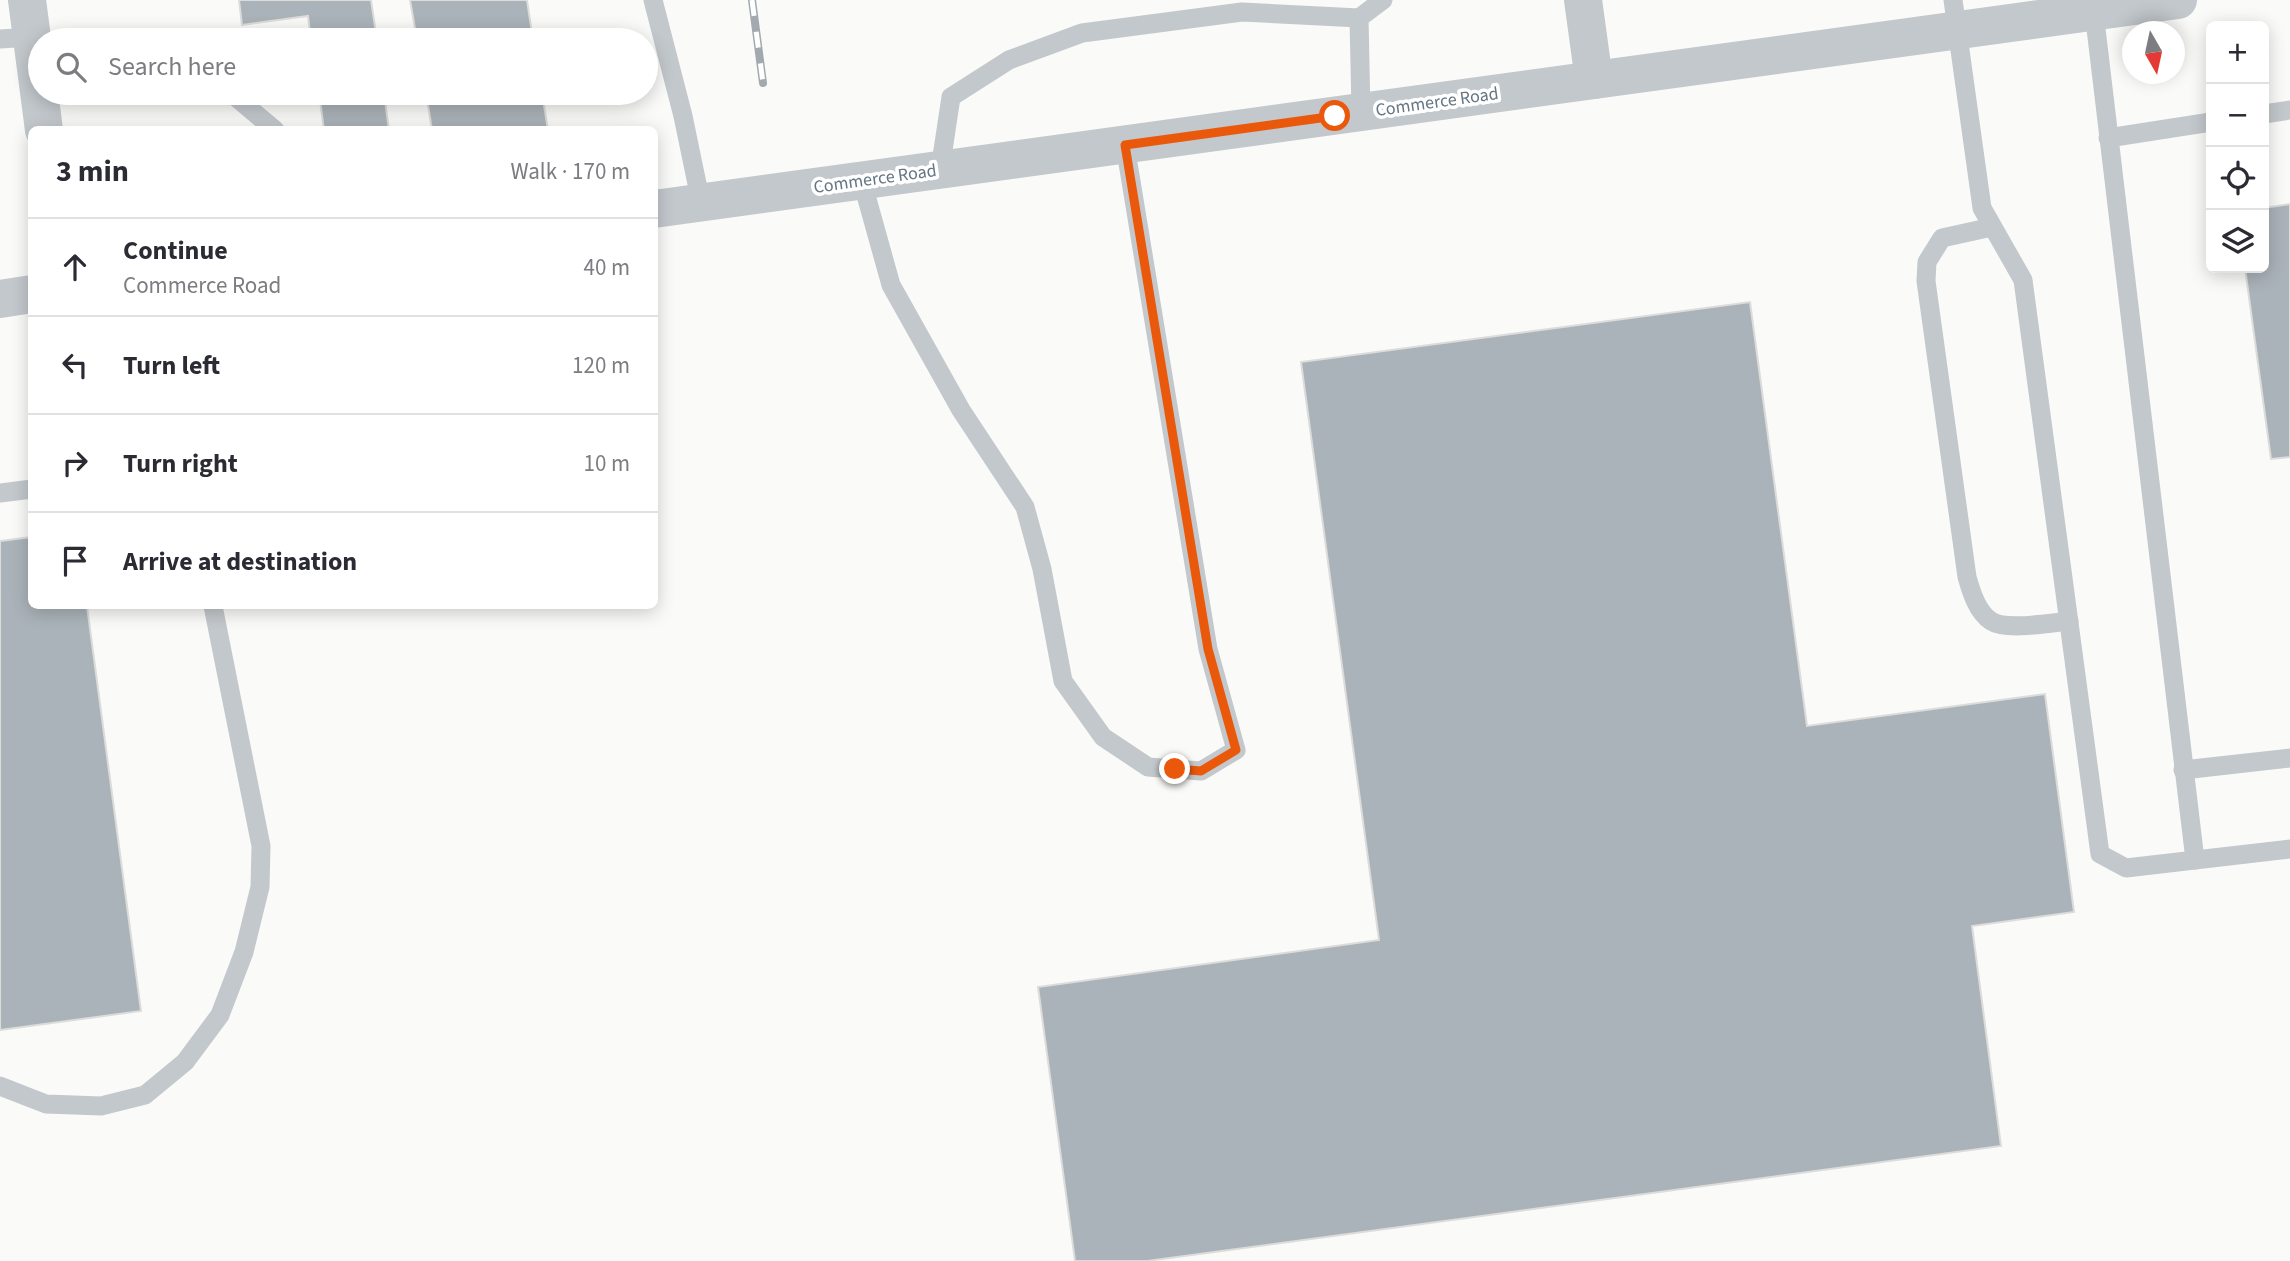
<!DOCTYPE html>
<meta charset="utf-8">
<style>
:root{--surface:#fff;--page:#f7f7f7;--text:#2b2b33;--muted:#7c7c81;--line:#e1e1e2}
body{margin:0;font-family:"Source Sans 3",sans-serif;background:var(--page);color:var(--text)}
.controls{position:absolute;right:21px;top:21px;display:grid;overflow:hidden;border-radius:10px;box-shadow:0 4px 18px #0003}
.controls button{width:63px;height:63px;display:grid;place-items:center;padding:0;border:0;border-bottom:2px solid var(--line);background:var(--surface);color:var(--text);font:35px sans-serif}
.compass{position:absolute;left:2122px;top:21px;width:63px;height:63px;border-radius:50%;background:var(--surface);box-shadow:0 4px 18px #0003;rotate:171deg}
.stop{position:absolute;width:21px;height:21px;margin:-16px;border:5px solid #ea580c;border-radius:50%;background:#fff}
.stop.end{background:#ea580c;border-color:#fff;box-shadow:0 2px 7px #0008}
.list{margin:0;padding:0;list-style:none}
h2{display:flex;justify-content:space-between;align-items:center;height:91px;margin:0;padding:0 28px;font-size:30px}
h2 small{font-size:23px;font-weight:400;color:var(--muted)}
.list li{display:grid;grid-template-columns:46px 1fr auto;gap:21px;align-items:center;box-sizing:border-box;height:98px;padding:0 28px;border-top:2px solid var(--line)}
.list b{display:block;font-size:26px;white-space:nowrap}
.list p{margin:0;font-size:23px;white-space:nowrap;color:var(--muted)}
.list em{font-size:23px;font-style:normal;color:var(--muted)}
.icon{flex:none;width:38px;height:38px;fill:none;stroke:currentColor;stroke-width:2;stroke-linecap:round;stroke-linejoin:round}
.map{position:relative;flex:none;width:2290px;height:1261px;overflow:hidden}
.search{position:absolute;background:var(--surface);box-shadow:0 4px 18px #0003;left:28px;top:28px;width:630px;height:77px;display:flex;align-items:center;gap:18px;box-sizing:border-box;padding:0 24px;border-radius:38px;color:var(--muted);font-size:26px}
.panel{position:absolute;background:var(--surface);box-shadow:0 4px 18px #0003;left:28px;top:126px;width:630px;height:483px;border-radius:10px}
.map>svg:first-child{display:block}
</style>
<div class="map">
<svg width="2290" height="1261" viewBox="0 0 2290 1261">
<rect width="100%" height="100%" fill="#fafaf8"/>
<!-- building -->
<g fill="#aab3b9" stroke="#dcdcda" stroke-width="2">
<polygon points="239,0 371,0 377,40 311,40 308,16 242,25"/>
<polygon points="410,0 527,0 533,40 417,40"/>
<polygon points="319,93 384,93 389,130 324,130"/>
<polygon points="426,93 542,93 548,130 432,130"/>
<polygon points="2290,204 2290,457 2271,459 2245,268 2264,268 2264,208"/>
<polygon points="1750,302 1807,726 2045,694 2074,912 1972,926 2001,1146 1147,1261 1075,1261 1038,987 1379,940 1301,362"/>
<polygon points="32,537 32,606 87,606 141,1011 0,1030 0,541"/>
</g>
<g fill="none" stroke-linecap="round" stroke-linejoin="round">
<!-- service -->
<g stroke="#c3c8cc" stroke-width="19">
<polyline points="653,0 683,116 701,203"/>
<polyline points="1953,0 1982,208 2023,280 2100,854 2126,868 2290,849"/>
<polyline points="2094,12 2195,860"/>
<polyline points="0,39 32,37"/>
<polyline points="231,93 275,130"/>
<polyline points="1361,112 1359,18 1383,0"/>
<polyline points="2264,114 2290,110"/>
<polyline points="2108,138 2211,122"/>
<polyline points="940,170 951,97 1009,60 1082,33 1242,12 1359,18"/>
<polyline points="862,181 891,285 961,410 1025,507 1042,569 1063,681 1103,737 1148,767 1201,771 1236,750 1208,649 1125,145"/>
<path d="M1992,227l-50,11 -15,24 -1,19 41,296c4,14 10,35 24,44 15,10 59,2 78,0"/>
<polyline points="0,493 32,489"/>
<polyline points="2183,770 2290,758"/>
<polyline points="0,1086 46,1104 101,1106 145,1095 185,1062 220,1015 244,952 260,887 261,846 213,606"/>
</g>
<!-- minor -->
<g stroke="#c3c8cc" stroke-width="38">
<polyline points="1583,0 1594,80"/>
<polyline points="654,209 2178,0"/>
<polyline points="0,299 32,294"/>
</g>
<!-- tertiary -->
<polyline stroke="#c3c8cc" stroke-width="38" points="27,0 44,130"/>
<!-- rail casing -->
<g stroke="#a2aab0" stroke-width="8">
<polyline id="rail" points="752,0 763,83"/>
</g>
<!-- rail -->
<use href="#rail" stroke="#fff" stroke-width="5" stroke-dasharray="16" stroke-linecap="butt"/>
</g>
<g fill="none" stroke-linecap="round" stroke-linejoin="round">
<!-- route -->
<polyline stroke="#ea580c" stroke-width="9" points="1175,769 1201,771 1236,750 1208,649 1125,145 1335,116"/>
</g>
<g text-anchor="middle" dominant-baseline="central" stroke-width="7" stroke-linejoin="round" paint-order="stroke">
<!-- street labels -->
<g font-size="18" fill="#657683" stroke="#fff">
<text transform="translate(1437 102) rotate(-8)">Commerce Road</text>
<text transform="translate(875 179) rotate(-8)">Commerce Road</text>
</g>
</g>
</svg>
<div class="controls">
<button>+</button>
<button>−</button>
<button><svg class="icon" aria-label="locate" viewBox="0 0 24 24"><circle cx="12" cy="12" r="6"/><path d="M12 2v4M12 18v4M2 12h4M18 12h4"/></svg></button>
<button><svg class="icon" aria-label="layers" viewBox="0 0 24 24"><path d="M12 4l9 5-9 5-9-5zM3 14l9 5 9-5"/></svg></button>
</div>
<svg class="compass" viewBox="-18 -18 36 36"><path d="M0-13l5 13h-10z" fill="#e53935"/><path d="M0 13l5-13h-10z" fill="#7c7c81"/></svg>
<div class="stop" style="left:1335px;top:116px"></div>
<div class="stop end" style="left:1175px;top:769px"></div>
<div class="search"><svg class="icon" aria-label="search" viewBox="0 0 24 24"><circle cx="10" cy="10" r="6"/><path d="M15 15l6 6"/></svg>Search here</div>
<section class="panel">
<h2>3 min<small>Walk · 170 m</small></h2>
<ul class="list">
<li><svg class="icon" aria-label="ahead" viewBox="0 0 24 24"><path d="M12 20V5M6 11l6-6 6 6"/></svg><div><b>Continue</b><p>Commerce Road</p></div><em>40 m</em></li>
<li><svg class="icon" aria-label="left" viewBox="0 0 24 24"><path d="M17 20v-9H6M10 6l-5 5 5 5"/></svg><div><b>Turn left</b></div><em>120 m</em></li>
<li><svg class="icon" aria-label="right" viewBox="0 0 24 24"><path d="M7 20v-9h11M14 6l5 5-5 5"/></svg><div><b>Turn right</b></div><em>10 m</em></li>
<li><svg class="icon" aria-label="arrive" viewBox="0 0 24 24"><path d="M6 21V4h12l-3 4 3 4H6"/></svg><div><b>Arrive at destination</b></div></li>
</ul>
</section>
</div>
